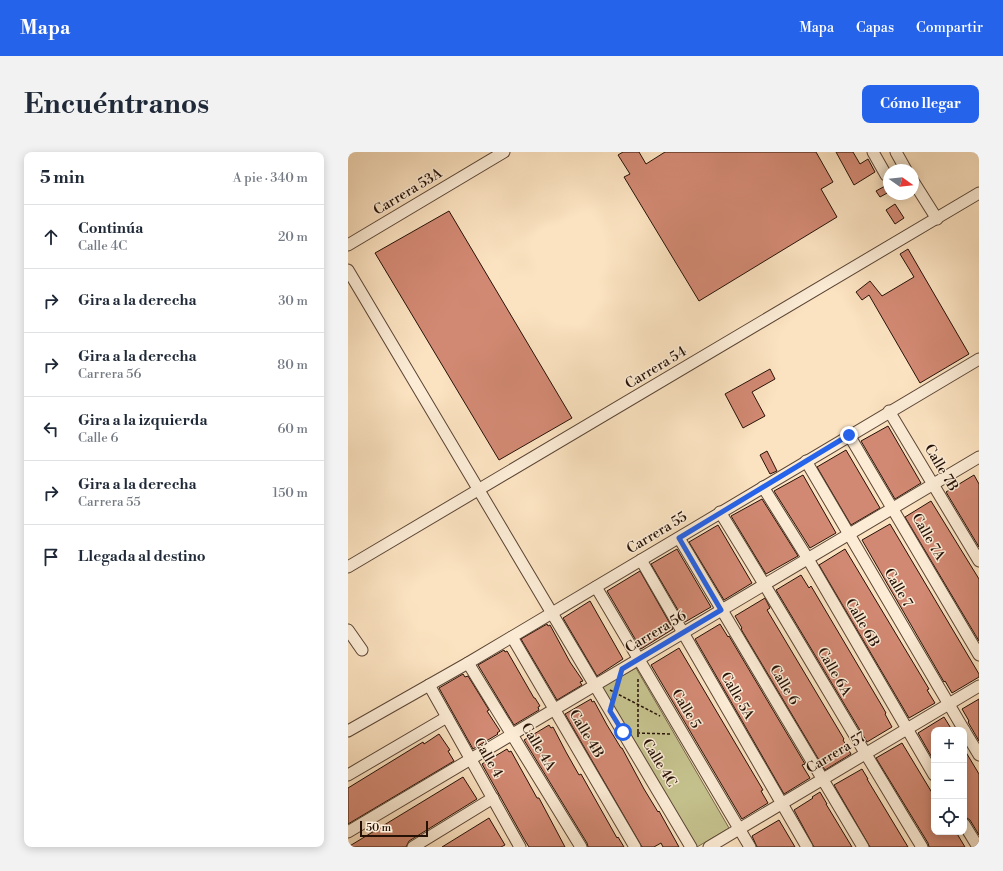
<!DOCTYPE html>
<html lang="es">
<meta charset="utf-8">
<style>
:root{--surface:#fff;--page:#f2f2f3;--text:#1f2937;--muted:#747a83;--line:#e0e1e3;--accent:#2563eb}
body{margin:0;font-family:"Libre Bodoni",serif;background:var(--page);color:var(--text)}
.controls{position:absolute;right:12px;bottom:12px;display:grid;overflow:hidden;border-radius:8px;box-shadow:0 2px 10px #0003}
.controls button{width:36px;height:36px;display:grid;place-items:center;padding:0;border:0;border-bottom:1px solid var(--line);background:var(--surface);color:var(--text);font:20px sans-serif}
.compass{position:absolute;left:535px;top:12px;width:36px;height:36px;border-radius:50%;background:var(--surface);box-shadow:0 2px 10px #0003;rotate:105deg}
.scale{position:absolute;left:12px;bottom:10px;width:68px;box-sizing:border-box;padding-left:4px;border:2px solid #261107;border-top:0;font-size:11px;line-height:14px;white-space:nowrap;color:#261107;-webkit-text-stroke:3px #fcecd6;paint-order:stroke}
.stop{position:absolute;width:12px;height:12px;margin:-9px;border:3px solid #2563eb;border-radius:50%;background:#fff}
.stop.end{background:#2563eb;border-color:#fff;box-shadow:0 1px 4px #0008}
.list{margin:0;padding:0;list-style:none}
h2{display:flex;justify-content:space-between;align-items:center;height:52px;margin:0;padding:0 16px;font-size:17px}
h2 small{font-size:13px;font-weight:400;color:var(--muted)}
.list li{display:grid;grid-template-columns:26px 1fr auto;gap:12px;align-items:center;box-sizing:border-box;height:64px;padding:0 16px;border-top:1px solid var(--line)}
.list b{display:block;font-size:15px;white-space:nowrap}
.list p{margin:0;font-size:13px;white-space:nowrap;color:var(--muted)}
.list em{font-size:13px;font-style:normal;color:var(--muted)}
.icon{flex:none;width:22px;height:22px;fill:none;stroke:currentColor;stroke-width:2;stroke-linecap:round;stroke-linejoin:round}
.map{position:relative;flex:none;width:631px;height:695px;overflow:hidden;border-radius:8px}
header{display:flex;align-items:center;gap:24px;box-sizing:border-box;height:56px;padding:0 20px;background:var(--accent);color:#fff}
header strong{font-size:19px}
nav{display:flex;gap:22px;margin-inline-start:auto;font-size:14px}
.intro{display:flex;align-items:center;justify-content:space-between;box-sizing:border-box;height:96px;padding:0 24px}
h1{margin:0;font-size:28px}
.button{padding:10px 18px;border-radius:8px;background:var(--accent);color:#fff;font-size:14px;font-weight:700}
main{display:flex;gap:24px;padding:0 24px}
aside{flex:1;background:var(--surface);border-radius:8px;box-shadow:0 2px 10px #0003}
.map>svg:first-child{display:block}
</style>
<header>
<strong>Mapa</strong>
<nav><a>Mapa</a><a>Capas</a><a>Compartir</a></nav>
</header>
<div class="intro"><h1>Encuéntranos</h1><a class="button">Cómo llegar</a></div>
<main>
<aside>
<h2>5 min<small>A pie · 340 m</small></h2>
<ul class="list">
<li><svg class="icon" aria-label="ahead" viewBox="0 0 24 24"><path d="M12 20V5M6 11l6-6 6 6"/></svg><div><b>Continúa</b><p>Calle 4C</p></div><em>20 m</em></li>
<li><svg class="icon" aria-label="right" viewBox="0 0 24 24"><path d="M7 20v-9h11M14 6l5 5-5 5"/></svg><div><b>Gira a la derecha</b></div><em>30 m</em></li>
<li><svg class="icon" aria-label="right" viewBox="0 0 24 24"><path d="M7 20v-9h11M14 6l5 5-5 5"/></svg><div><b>Gira a la derecha</b><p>Carrera 56</p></div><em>80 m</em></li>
<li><svg class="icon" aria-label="left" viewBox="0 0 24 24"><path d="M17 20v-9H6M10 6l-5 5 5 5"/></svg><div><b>Gira a la izquierda</b><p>Calle 6</p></div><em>60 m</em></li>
<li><svg class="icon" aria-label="right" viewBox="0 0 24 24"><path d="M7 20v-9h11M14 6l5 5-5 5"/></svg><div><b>Gira a la derecha</b><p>Carrera 55</p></div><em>150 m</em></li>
<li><svg class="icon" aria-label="arrive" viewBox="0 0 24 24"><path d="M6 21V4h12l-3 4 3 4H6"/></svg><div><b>Llegada al destino</b></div></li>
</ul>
</aside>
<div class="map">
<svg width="631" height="695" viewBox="0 0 631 695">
<rect width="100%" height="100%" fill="#fbe2c0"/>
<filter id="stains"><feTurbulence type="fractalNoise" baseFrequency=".005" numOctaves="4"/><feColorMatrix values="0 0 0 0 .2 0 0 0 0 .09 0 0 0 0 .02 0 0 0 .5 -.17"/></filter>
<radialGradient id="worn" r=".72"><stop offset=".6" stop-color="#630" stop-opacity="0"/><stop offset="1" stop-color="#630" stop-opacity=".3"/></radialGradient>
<!-- green -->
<polygon fill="#c5c28e" stroke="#766a4a" points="288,516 381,676 349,695 254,535"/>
<!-- building -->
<g fill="#d28973" stroke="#261107">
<polygon points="275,0 291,0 298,12 317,0 468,0 485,30 473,37 489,65 351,149 276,25 282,22 270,3"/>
<polygon points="488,0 505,0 512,12 520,7 527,20 506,33"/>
<polygon points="539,33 541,40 532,45 528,39"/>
<polygon points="547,52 556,66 547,72 538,58"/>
<polygon points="101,59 224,266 151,308 27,101"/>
<polygon points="560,97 621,202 572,231 521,143 514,148 508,140 522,129 534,144 566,125 552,102"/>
<polygon points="422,217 427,227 404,240 417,264 395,276 377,242"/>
<polygon points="540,274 573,331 547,347 513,289"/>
<polygon points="498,298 532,356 503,373 469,315"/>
<polygon points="419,299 429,319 422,322 412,303"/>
<polygon points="455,323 488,381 462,396 426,339"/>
<polygon points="626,323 631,332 631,395 598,340"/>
<polygon points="414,347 450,404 418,422 383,364"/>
<polygon points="583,349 631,427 631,489 557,365"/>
<polygon points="542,372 631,522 631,525 604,541 597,529 596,530 514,388"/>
<polygon points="370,373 404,431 376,448 341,390"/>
<polygon points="329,397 363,455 337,470 303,412"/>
<polygon points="497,397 581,537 579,538 587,551 561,566 471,413"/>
<polygon points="292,419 325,477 293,497 259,439"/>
<polygon points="453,423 461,436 463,434 534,554 538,561 537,562 544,575 519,590 428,438"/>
<polygon points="417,446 422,456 419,458 496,587 495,588 503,602 477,618 393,477 394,476 387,464"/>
<polygon points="242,449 275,507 249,524 215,466"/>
<polygon points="199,472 200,474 202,473 222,510 235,529 232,530 234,533 209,548 173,487"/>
<polygon points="372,472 380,485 381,484 457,612 454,613 462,626 436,642 347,487"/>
<polygon points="331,496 415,638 413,639 420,651 394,667 303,513"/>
<polygon points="156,498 157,500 159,499 186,546 187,546 192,554 190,555 191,558 166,573 130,513"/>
<polygon points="115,522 117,525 120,524 141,558 139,559 152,579 149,581 150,582 125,597 91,536"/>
<polygon points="243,547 244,550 246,549 259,573 273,596 274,596 296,637 310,660 311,659 331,695 315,695 313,691 306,695 294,695 217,562"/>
<polygon points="631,547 631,589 620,570 621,569 614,557"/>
<polygon points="596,565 604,578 586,578 586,609 570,581"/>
<polygon points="201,573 203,576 205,575 218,600 231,623 233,622 269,686 270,685 276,695 240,695 239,691 176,588"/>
<polygon points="91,582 102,598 100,599 106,609 0,672 0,636 75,590 76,592"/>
<polygon points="554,591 586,644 586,680 608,680 617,695 581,695 580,691 528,606"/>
<polygon points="159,597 161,600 163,599 189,646 191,646 217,695 181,695 176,687 134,612"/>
<polygon points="616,597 631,622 631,683 622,668 616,664"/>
<polygon points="514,617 520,627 519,627 560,695 522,695 486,633"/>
<polygon points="115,625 129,647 61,689 58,695 0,695"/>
<polygon points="472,640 479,652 478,652 504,695 466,695 446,658 465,646 464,645"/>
<polygon points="141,666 157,693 153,695 94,695"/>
<polygon points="431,668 447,695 409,695 404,684"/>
</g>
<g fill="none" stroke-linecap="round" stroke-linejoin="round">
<!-- minor casing -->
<g stroke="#5b4535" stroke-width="13">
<g id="minor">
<polyline points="525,0 538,23"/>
<polyline points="548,0 558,18"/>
<polyline points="565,29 589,67"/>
<polyline points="0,93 156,0"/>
<polyline points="0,118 343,695"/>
<polyline points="541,259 631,409"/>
<polyline points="501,283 631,503"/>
<polyline points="458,309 616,578"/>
<polyline points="415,335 460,407 586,623"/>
<path d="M372,360c69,111 134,224 202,335"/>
<polyline points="331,386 515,695"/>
<polyline points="293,408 459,695"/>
<polyline points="0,415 631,41"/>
<polyline points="248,435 402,695"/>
<polyline points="0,478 14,498"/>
<polyline points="164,485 287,695"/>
<polyline points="120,511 233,695"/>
<polyline points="81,533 172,695"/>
<polyline points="616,578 631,603"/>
<polyline points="0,579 120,511 631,207"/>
<polyline points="0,623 99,565"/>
<polyline points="616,672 630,695"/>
<polyline points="0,680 631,305"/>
<polyline points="65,695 145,646"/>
<polyline points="361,695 631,534"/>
</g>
</g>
<!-- path -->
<g stroke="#261107" stroke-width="1.5" stroke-dasharray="3 2" stroke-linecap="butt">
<polyline points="262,538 312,564"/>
<polyline points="266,545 270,532"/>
<polyline points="289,581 323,582"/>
<polyline points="290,585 290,527"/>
</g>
<!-- minor -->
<use href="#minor" stroke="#fcecd6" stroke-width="11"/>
</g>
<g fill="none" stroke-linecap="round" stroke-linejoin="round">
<!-- route -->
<polyline stroke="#2563eb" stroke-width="5" points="275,580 262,559 274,517 373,458 331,386 501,283"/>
</g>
<g text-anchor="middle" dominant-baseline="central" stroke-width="3" stroke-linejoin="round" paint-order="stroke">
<!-- street labels -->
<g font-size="14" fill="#261107" stroke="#fcecd6">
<text transform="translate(60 40) rotate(-31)">Carrera 53A</text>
<text transform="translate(308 216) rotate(-31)">Carrera 54</text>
<text transform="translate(593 316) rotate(59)">Calle 7B</text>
<text transform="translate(309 381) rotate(-31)">Carrera 55</text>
<text transform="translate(580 385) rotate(60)">Calle 7A</text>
<text transform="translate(550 436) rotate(60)">Calle 7</text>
<text transform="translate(514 471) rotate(60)">Calle 6B</text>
<text transform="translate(308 480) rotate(-31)">Carrera 56</text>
<text transform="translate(486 520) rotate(60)">Calle 6A</text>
<text transform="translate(436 533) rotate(59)">Calle 6</text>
<text transform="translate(389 544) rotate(60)">Calle 5A</text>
<text transform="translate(338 557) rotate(59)">Calle 5</text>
<text transform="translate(238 582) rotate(59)">Calle 4B</text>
<text transform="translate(190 595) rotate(59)">Calle 4A</text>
<text transform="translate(488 601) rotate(-31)">Carrera 57</text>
<text transform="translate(140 606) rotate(60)">Calle 4</text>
<text transform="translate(311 611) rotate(59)">Calle 4C</text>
</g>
</g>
<rect width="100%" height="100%" filter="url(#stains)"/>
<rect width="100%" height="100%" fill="url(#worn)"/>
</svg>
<div class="controls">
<button>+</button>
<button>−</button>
<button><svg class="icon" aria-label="locate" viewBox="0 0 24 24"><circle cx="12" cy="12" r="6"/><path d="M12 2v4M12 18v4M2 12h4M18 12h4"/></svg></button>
</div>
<svg class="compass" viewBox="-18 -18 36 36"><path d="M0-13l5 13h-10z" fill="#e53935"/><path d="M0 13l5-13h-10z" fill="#747a83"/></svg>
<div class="scale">50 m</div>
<div class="stop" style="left:275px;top:580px"></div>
<div class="stop end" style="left:501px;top:283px"></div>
</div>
</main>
